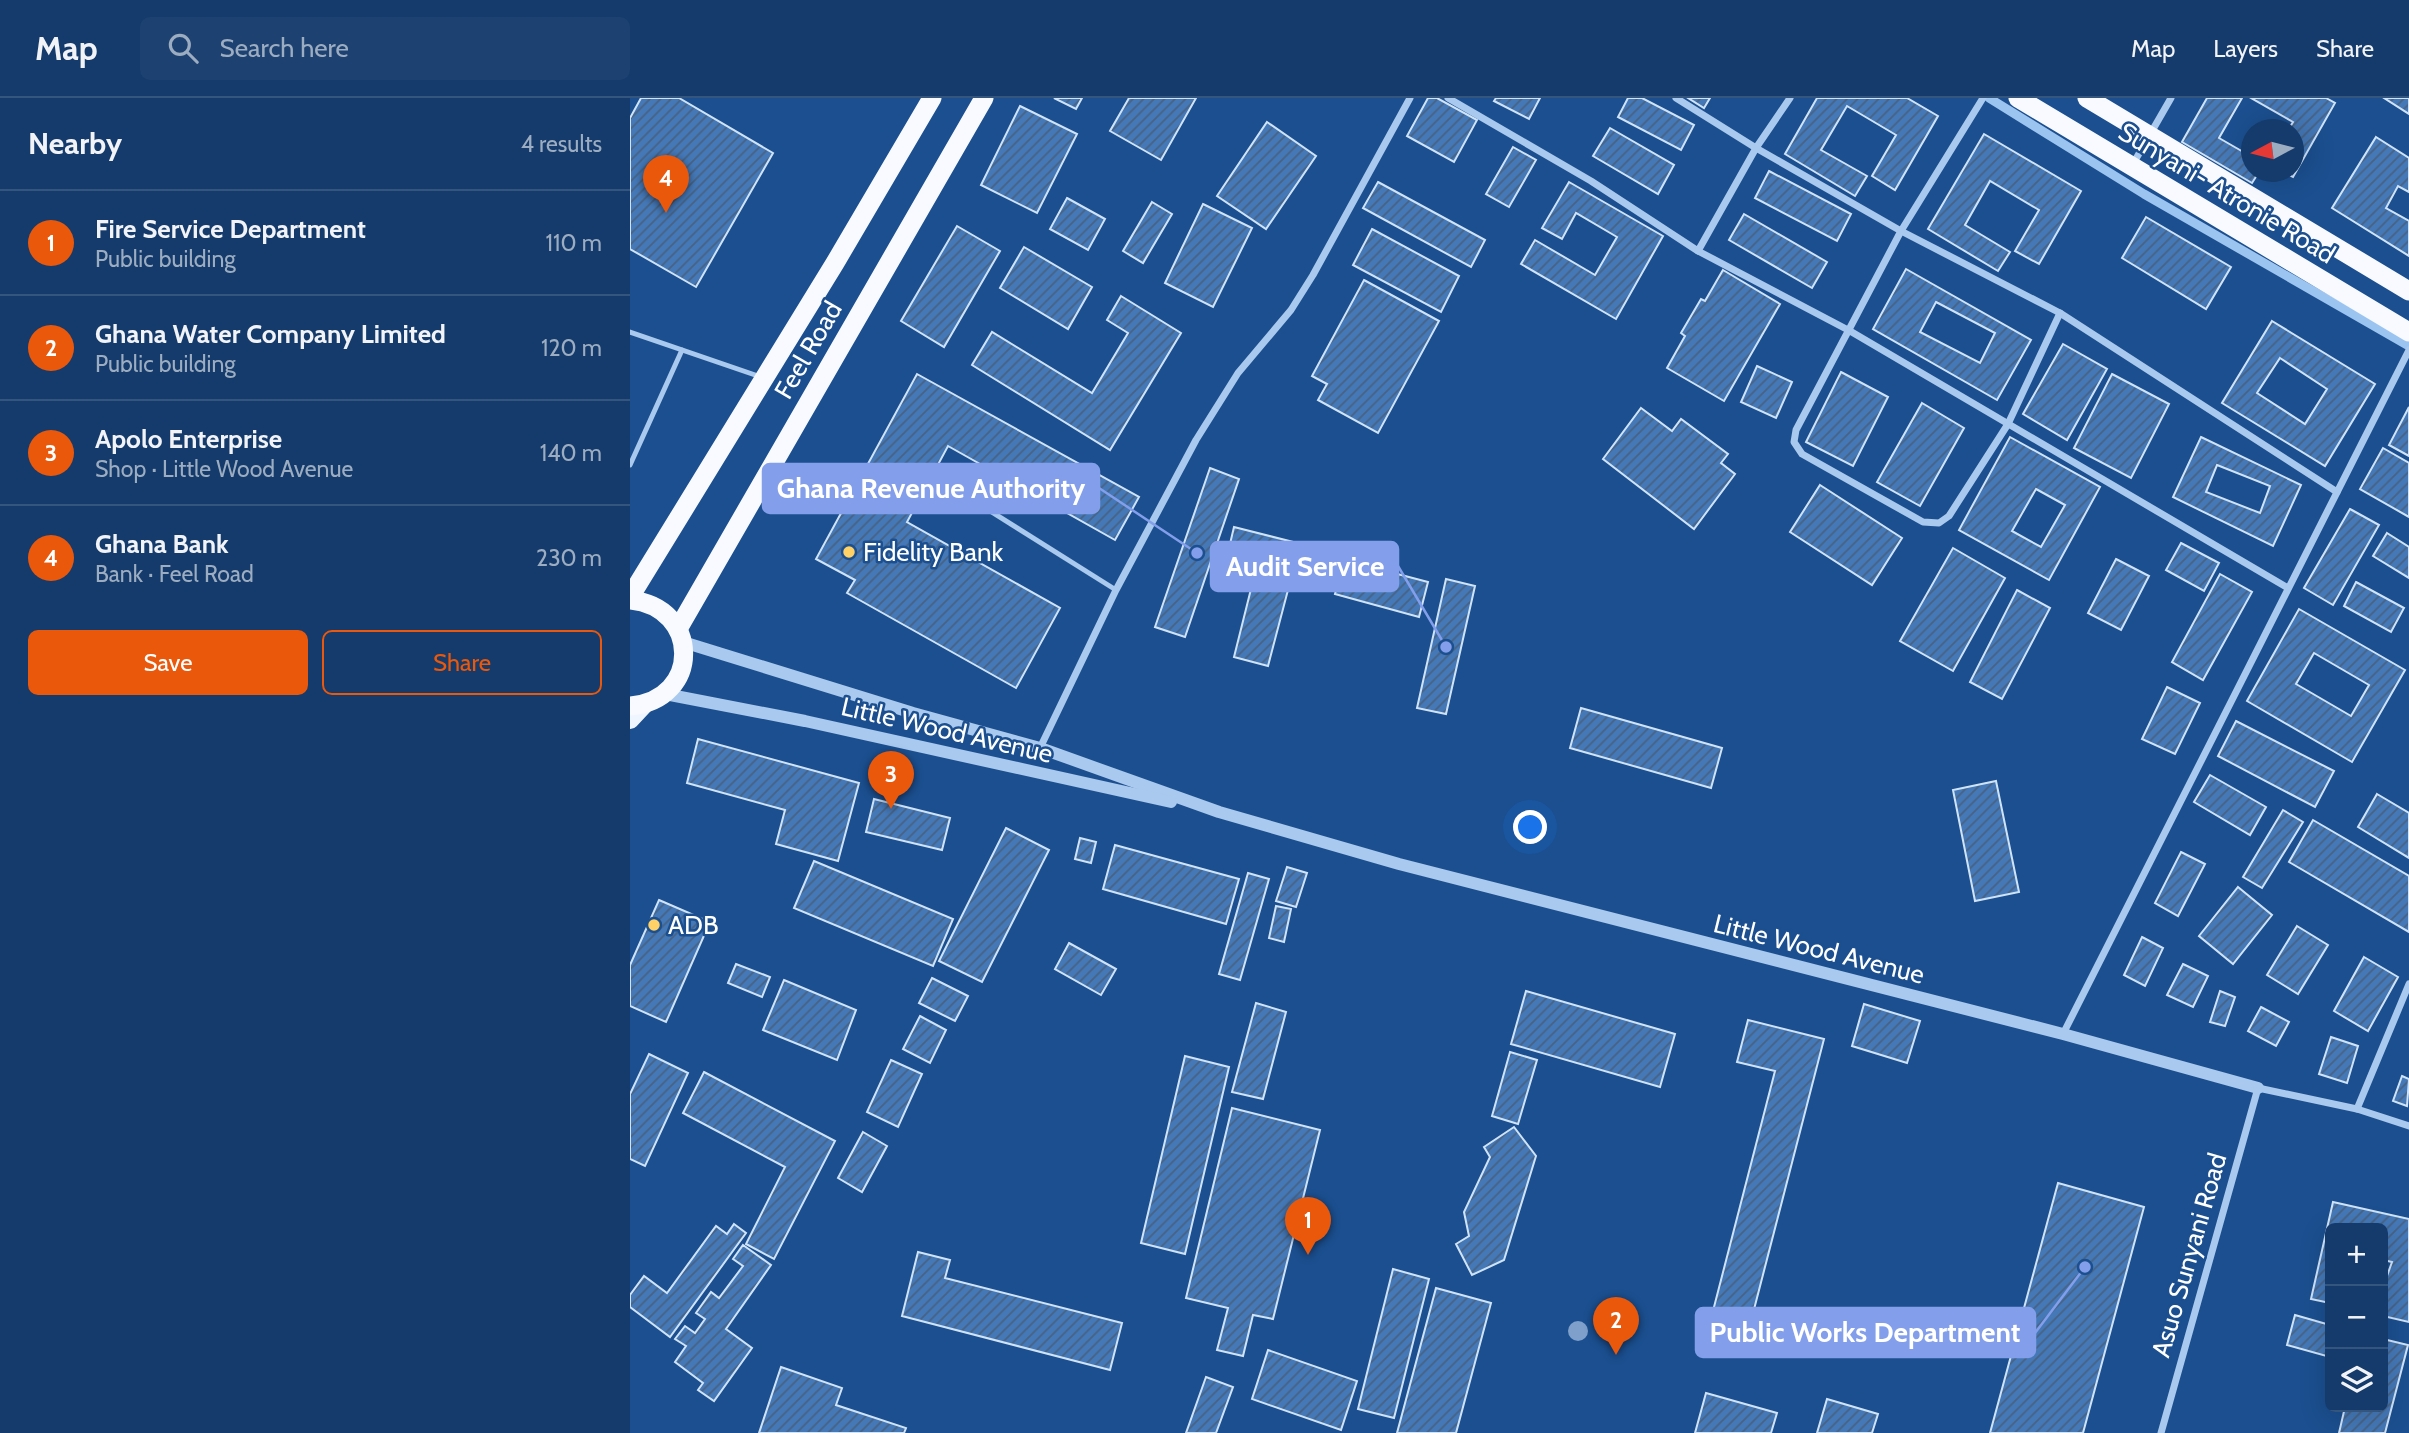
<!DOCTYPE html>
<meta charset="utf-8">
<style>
:root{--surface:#143b6b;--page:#1d4271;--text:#f1f3f6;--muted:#9dadc1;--line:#33557e;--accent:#ea580c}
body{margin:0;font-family:Cabin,sans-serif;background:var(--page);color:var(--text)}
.controls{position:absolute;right:21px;bottom:21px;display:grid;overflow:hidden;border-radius:10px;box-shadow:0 7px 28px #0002}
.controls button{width:63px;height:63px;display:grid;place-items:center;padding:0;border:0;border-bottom:2px solid var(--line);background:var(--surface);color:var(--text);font:35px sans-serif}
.compass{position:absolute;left:1611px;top:21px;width:63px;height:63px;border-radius:50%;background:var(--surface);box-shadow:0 7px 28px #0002;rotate:263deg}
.you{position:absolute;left:901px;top:730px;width:24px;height:24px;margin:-18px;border:5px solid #fff;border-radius:50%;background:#1a73e8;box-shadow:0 0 0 10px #1a73e833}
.badge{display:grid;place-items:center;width:46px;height:46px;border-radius:50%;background:var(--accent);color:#fff;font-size:23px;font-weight:700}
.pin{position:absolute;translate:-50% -58px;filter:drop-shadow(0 2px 4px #0008)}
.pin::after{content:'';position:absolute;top:37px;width:24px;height:21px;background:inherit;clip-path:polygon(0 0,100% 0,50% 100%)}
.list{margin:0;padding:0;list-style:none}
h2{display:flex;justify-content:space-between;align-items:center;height:91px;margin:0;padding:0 28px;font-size:30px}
h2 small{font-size:23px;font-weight:400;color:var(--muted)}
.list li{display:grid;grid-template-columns:46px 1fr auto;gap:21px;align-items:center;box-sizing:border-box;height:105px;padding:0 28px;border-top:2px solid var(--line)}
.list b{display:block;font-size:26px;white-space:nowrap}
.list p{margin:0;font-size:23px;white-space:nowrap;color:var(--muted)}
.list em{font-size:23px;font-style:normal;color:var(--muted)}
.actions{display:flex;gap:14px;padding:21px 28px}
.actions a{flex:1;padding:16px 0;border:2px solid var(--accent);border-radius:10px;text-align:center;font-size:24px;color:var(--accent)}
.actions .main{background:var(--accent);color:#fff}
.icon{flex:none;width:38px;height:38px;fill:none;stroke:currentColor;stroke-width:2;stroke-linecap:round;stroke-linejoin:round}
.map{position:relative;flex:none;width:1779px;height:1335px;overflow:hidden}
header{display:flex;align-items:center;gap:42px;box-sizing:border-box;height:98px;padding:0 35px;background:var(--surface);border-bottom:2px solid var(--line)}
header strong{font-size:33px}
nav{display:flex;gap:38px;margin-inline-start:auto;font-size:24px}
.search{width:490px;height:63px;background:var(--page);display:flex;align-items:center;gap:18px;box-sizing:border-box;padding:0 24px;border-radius:10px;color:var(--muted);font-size:26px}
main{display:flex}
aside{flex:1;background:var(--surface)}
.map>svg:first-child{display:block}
</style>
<header>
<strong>Map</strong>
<div class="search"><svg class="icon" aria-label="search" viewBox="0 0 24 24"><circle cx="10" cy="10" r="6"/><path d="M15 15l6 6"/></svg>Search here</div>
<nav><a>Map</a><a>Layers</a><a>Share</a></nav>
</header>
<main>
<aside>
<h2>Nearby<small>4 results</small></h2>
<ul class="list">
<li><span class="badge">1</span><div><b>Fire Service Department</b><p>Public building</p></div><em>110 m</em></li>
<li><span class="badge">2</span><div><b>Ghana Water Company Limited</b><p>Public building</p></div><em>120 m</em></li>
<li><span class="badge">3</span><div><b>Apolo Enterprise</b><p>Shop · Little Wood Avenue</p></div><em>140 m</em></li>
<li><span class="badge">4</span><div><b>Ghana Bank</b><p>Bank · Feel Road</p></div><em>230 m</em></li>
</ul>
<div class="actions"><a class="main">Save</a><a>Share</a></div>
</aside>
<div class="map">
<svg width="1779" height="1335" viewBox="0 0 1779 1335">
<defs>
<pattern id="building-hatch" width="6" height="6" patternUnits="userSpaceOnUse" patternTransform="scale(1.75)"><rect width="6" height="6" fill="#4478b7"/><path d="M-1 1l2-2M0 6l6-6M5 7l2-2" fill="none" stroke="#486282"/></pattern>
</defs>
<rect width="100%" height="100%" fill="#1b4f8f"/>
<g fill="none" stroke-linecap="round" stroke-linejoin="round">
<!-- stream -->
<polyline stroke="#9cc4f0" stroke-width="9" points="1359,0 1514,96 1779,248"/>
</g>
<!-- building -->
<g fill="url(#building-hatch)" stroke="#cfe3fa" stroke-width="2" fill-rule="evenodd">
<polygon points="11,0 49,0 143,55 66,189 0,151 0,20"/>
<polygon points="424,0 452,0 446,11"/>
<polygon points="499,0 566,0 531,62 480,33"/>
<polygon points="798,0 807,0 847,22 824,64 777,38"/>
<polygon points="866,0 910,0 899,21 864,3"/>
<polygon points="998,0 1012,0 1064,27 1051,52 988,19"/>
<polygon points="1058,0 1080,0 1074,10"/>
<polygon points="1187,0 1277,0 1308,18 1265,92 1242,78 1266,37 1217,8 1191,52 1237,78 1225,98 1155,56"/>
<polygon points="1577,0 1612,0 1589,40 1622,59 1622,74 1629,74 1622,85 1552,44"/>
<polygon points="1621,0 1696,0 1705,5 1663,79 1653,74 1664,74 1664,32 1658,32 1663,24"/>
<polygon points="1754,0 1779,0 1779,16"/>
<polygon points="390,8 447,36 407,115 351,87"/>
<polygon points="637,24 686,58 636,131 587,98"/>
<polygon points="980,30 1044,67 1028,96 963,58"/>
<polygon points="1354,36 1451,93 1409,166 1385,153 1409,112 1360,83 1335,127 1380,154 1368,173 1298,131"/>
<polygon points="1746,39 1779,60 1779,94 1768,88 1756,110 1779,123 1779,158 1702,110"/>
<polygon points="883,49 906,62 879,109 856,96"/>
<polygon points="1139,73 1221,116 1207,143 1125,100"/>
<polygon points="748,84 855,142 841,169 733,110"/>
<polygon points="939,84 1033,138 986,221 891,166 905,142 965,177 987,139 946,115 932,141 912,130"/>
<polygon points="437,100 475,121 458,152 420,131"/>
<polygon points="522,104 542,116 513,165 493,153"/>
<polygon points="573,106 622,130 583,209 535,185"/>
<polygon points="1114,116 1197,164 1182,190 1099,142"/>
<polygon points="1516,119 1601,169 1576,211 1492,160"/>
<polygon points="327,128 370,153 314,249 271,223"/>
<polygon points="742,131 829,178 811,214 723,167"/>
<polygon points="394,149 462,189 438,231 370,190"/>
<path d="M1276,171l125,71 -34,60 -124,-71zM1306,204l59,31 -15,30 -60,-31z"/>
<polygon points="1093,172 1150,206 1094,303 1037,270 1055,238 1051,235 1071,201 1075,203"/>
<polygon points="734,182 809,223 748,335 688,302 697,286 682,278"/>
<polygon points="491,198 551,235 480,352 342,267 362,234 462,295 498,235 477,222"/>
<path d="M1642,223l103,63 -50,82 -103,-63zM1650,260l47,31 -22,35 -48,-31z"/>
<polygon points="1433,246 1477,271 1437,342 1393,316"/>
<polygon points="1127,268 1162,284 1146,320 1111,304"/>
<polygon points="1211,274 1258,299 1223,368 1176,344"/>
<polygon points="287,276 509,399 485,442 318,348 277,424 430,510 386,590 217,495 225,482 186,461"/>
<polygon points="1482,276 1539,306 1501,380 1444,350"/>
<polygon points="1292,305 1334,330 1290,408 1247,384"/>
<polygon points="1779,309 1779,358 1759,347"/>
<polygon points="1011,310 1042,333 1051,321 1098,356 1091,365 1105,376 1064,431 973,361"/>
<path d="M1380,339l90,50 -51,93 -90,-50zM1406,391l29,16 -24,42 -29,-16z"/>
<path d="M1571,339l100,48 -28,61 -100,-49zM1587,367l53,21 -10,27 -54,-21z"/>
<polygon points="1753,350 1779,365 1779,419 1730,391"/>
<polygon points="580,370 609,381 555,539 525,529"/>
<polygon points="1190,387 1272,440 1242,487 1160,434"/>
<polygon points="1720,411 1749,427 1703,507 1674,490"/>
<polygon points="604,429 691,451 681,489 595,467"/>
<polygon points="1757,435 1779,449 1779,480 1743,458"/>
<polygon points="1551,445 1589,465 1574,493 1536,472"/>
<polygon points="1323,450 1375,480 1323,573 1270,543"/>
<polygon points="1486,461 1519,478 1491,532 1458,515"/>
<polygon points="714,462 798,484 789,519 705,496"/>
<polygon points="1590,476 1622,494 1573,582 1542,564"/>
<polygon points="816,481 845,488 816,616 787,610"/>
<polygon points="623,483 658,492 638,568 604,559"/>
<polygon points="1726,484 1774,510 1761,534 1714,508"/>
<polygon points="1387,492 1420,510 1372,601 1340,584"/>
<path d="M1669,511l106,61 -53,92 -105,-61zM1684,555l55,32 -18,31 -55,-32z"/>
<polygon points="1537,589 1570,605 1545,656 1512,641"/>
<polygon points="951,610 1092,650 1081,690 940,650"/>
<polygon points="1606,623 1704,673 1685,709 1588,658"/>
<polygon points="68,641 229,685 208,763 146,746 155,712 57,685"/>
<polygon points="1580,677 1636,709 1620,737 1564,704"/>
<polygon points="1366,683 1389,794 1345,803 1323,692"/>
<polygon points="1747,696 1779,715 1779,760 1728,729"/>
<polygon points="244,701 320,720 312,752 236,734"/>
<polygon points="1653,712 1673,724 1632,790 1613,779"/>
<polygon points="1683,722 1779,778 1779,834 1659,764"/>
<polygon points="376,730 419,752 352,884 309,863"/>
<polygon points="450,740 466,744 461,765 445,761"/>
<polygon points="485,747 609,781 596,826 473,791"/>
<polygon points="1551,754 1575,766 1548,818 1525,805"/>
<polygon points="184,763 323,821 303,868 164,810"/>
<polygon points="657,769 677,775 666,809 646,803"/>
<polygon points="618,775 639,781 610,882 589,876"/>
<polygon points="1608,789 1642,817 1603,866 1569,838"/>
<polygon points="29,802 80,824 36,924 0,908 0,867"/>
<polygon points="646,808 661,811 654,844 639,840"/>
<polygon points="1667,828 1698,847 1668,896 1637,877"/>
<polygon points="1512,839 1533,850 1515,888 1494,877"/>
<polygon points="439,845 486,871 471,897 425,871"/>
<polygon points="1734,859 1768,879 1738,933 1704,913"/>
<polygon points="106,866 140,879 132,899 98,885"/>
<polygon points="1553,866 1578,878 1563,909 1537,897"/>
<polygon points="302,880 338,898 325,923 289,905"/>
<polygon points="154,882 226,912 207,962 133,932"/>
<polygon points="896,893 1045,936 1030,989 881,946"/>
<polygon points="1590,893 1605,899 1595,928 1580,924"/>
<polygon points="626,905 656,914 633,1001 602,994"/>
<polygon points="1234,906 1290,923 1277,965 1222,948"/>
<polygon points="1631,909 1659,924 1646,948 1618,933"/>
<polygon points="290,918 316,932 300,965 273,951"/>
<polygon points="1118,922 1194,941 1114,1250 1076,1240 1145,973 1107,964"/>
<polygon points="1701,939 1728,948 1717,985 1689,976"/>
<polygon points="880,954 907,962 888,1026 862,1018"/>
<polygon points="19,956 58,975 15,1068 0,1061 0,996"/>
<polygon points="555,958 599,969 555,1156 511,1145"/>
<polygon points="261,962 292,976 268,1029 237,1014"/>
<polygon points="74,974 205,1043 144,1161 116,1146 155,1069 53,1015"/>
<polygon points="1772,978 1779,981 1777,1008 1763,1003"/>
<polygon points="602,1010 690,1032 643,1221 623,1217 613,1258 587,1252 598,1210 556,1200"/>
<polygon points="884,1029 906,1058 874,1162 842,1177 826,1146 839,1138 834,1114 860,1059 854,1049"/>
<polygon points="233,1034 257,1048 232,1094 208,1080"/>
<polygon points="1428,1085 1514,1109 1453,1335 1360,1335"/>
<polygon points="1703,1104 1779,1121 1779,1224 1753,1218 1753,1189 1762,1164 1753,1162 1753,1130 1700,1130 1700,1205 1681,1201"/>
<polygon points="104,1126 116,1135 40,1239 0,1209 0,1197 14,1178 37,1195 86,1128 97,1136"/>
<polygon points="113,1147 141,1167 96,1231 122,1250 84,1303 68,1292 73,1285 45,1264 56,1248 45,1241 55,1228 65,1235 75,1221 66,1215 81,1194 89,1200 113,1168 103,1161"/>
<polygon points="288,1154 320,1162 315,1180 492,1225 480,1272 272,1218"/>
<polygon points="763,1171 799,1181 764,1320 728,1311"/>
<polygon points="806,1190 861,1205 826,1335 767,1335"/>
<polygon points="1665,1217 1700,1227 1700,1259 1657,1247"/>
<polygon points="1753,1241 1778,1247 1755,1335 1709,1335 1715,1309 1753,1309"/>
<polygon points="638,1252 727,1283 711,1332 622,1301"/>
<polygon points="151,1269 212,1290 206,1307 276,1330 274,1335 129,1335"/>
<polygon points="576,1279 603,1289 586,1335 556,1335"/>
<polygon points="1076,1295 1147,1315 1141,1335 1065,1335"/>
<polygon points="1197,1301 1248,1316 1242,1335 1187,1335"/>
</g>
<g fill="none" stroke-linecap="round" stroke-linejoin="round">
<!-- service -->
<g stroke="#a9c9ee" stroke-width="5">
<polyline points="0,234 131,279"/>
<polyline points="0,367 52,252"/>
<polyline points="322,389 486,492"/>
</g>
<!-- minor -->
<g stroke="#a9c9ee" stroke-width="7">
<polyline points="818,0 961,83 1068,153 1220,233 1658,490"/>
<polyline points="1046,0 1126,50 1271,133 1430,215 1707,394"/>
<polyline points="1353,0 1271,133 1166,332 1164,344 1172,356 1293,424 1309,425 1319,418 1378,326 1430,215"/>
<polyline points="1503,66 1541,0"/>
<polyline points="1068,153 1126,50 1160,0"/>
<polyline points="410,650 486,492 566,342 608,275 661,212 683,177 780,0"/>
<polyline points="1433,936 1779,252"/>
<polyline points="1727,1011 1779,886"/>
<polyline points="1531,1335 1628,990 1727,1011 1779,1028"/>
</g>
<!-- tertiary -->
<g stroke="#a9c9ee" stroke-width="12">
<polyline points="53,544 283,615 410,650 589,714 769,766 1433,936 1628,990"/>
<polyline points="35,596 175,623 541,704"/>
</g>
<!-- primary -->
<polyline stroke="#f0f6ff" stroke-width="18" points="0,622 14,607"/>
<!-- trunk -->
<g stroke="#f8faff" stroke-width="19">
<polyline points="1388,0 1779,234"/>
<polyline points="1457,0 1779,193"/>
<polyline points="0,499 205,165 302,0"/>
<path d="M0,502c71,7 72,100 0,106"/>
<polyline points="48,531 354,0"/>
</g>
</g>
<!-- trees -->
<circle fill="#7ea0ca" cx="948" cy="1233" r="10"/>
<!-- markers -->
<g fill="#ffd166" stroke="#1b4f8f" stroke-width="2.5">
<circle cx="219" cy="454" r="7"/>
<circle cx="24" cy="827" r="7"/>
</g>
<g text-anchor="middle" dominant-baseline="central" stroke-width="5" stroke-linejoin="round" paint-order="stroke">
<!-- street labels -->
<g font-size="26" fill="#fff" stroke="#1b4f8f">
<text transform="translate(1597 95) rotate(31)">Sunyani- Atronie Road</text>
<text transform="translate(178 252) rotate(-60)">Feel Road</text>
<text transform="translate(317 632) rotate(13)">Little Wood Avenue</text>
<text transform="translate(1189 851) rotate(14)">Little Wood Avenue</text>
<text transform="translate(1559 1157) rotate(-74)">Asuo Sunyani Road</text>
</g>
<!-- poi labels -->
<g font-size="26" fill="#fff" stroke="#1b4f8f" text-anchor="start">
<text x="233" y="454">Fidelity Bank</text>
<text x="38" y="827">ADB</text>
</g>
</g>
<!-- callouts -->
<path fill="none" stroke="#839eea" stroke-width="2.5" d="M567 455L469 390M816 549L768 468M1455 1169L1405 1235"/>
<g fill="#839eea" stroke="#1b4f8f" stroke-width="2.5">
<circle cx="567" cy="455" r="7"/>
<circle cx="816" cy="549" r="7"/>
<circle cx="1455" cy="1169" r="7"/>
</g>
<g fill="#839eea" stroke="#839eea" stroke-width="2.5">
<rect x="133" y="366" width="336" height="49" rx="7"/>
<rect x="581" y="444" width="187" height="49" rx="7"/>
<rect x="1066" y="1210" width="339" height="49" rx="7"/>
</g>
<g font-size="28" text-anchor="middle" font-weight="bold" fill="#fff">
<text x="301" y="400">Ghana Revenue Authority</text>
<text x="675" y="478">Audit Service</text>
<text x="1235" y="1244">Public Works Department</text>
</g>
</svg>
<div class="controls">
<button>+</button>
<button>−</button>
<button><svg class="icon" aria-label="layers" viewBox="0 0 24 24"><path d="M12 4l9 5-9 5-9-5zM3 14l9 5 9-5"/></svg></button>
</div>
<svg class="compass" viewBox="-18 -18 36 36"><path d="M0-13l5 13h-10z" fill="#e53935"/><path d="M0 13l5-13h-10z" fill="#9dadc1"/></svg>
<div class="you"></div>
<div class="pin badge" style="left:678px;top:1157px">1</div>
<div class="pin badge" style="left:986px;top:1257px">2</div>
<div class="pin badge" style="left:261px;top:711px">3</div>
<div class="pin badge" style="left:36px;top:115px">4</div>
</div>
</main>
